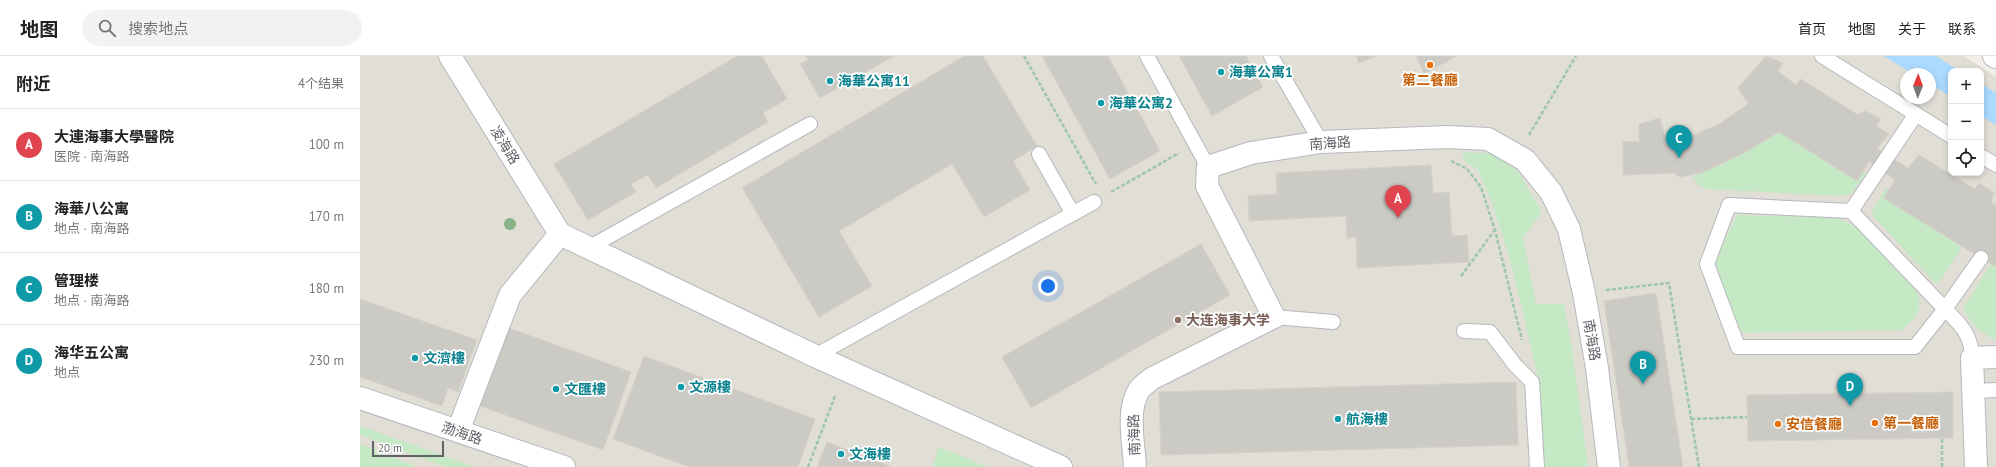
<!DOCTYPE html>
<html lang="zh">
<meta charset="utf-8">
<style>
:root{--surface:#fff;--page:#f2f2f2;--text:#222;--muted:#767676;--line:#e0e0e0;--accent:#db2777}
body{margin:0;font-family:"PT Sans","Noto Sans SC",sans-serif;background:var(--page);color:var(--text)}
.controls{position:absolute;right:12px;top:12px;display:grid;overflow:hidden;border-radius:8px;box-shadow:0 2px 6px #0003}
.controls button{width:36px;height:36px;display:grid;place-items:center;padding:0;border:0;border-bottom:1px solid var(--line);background:var(--surface);color:var(--text);font:20px sans-serif}
.compass{position:absolute;left:1540px;top:12px;width:36px;height:36px;border-radius:50%;background:var(--surface);box-shadow:0 2px 6px #0003;rotate:1deg}
.scale{position:absolute;left:12px;bottom:10px;width:72px;box-sizing:border-box;padding-left:4px;border:2px solid #5f6368;border-top:0;font-size:11px;line-height:14px;white-space:nowrap;color:#5f6368;-webkit-text-stroke:3px #fff;paint-order:stroke}
.you{position:absolute;left:688px;top:230px;width:14px;height:14px;margin:-10px;border:3px solid #fff;border-radius:50%;background:#1a73e8;box-shadow:0 0 0 6px #1a73e833}
.badge{display:grid;place-items:center;width:26px;height:26px;border-radius:50%;background:var(--accent);color:#fff;font-size:13px;font-weight:700}
.pin{position:absolute;translate:-50% -33px;filter:drop-shadow(0 1px 2px #0008)}
.pin::after{content:'';position:absolute;top:21px;width:14px;height:12px;background:inherit;clip-path:polygon(0 0,100% 0,50% 100%)}
.list{margin:0;padding:0;list-style:none}
h2{display:flex;justify-content:space-between;align-items:center;height:52px;margin:0;padding:0 16px;font-size:17px}
h2 small{font-size:13px;font-weight:400;color:var(--muted)}
.list li{display:grid;grid-template-columns:26px 1fr auto;gap:12px;align-items:center;box-sizing:border-box;height:72px;padding:0 16px;border-top:1px solid var(--line)}
.list b{display:block;font-size:15px;white-space:nowrap}
.list p{margin:0;font-size:13px;white-space:nowrap;color:var(--muted)}
.list em{font-size:13px;font-style:normal;color:var(--muted)}
.icon{flex:none;width:22px;height:22px;fill:none;stroke:currentColor;stroke-width:2;stroke-linecap:round;stroke-linejoin:round}
.map{position:relative;flex:none;width:1636px;height:411px;overflow:hidden}
header{display:flex;align-items:center;gap:24px;box-sizing:border-box;height:56px;padding:0 20px;background:var(--surface);border-bottom:1px solid var(--line)}
header strong{font-size:19px}
nav{display:flex;gap:22px;margin-inline-start:auto;font-size:14px}
.search{width:280px;height:36px;background:var(--page);display:flex;align-items:center;gap:10px;box-sizing:border-box;padding:0 14px;border-radius:22px;color:var(--muted);font-size:15px}
main{display:flex}
aside{flex:1;background:var(--surface)}
.map>svg:first-child{display:block}
</style>
<header>
<strong>地图</strong>
<div class="search"><svg class="icon" aria-label="search" viewBox="0 0 24 24"><circle cx="10" cy="10" r="6"/><path d="M15 15l6 6"/></svg>搜索地点</div>
<nav><a>首页</a><a>地图</a><a>关于</a><a>联系</a></nav>
</header>
<main>
<aside>
<h2>附近<small>4个结果</small></h2>
<ul class="list">
<li><span class="badge" style="background:#e0444e">A</span><div><b>大連海事大學醫院</b><p>医院 · 南海路</p></div><em>100 m</em></li>
<li><span class="badge" style="background:#0f9aa8">B</span><div><b>海華八公寓</b><p>地点 · 南海路</p></div><em>170 m</em></li>
<li><span class="badge" style="background:#0f9aa8">C</span><div><b>管理楼</b><p>地点 · 南海路</p></div><em>180 m</em></li>
<li><span class="badge" style="background:#0f9aa8">D</span><div><b>海华五公寓</b><p>地点</p></div><em>230 m</em></li>
</ul>
</aside>
<div class="map">
<svg width="1636" height="411" viewBox="0 0 1636 411">
<rect width="100%" height="100%" fill="#f1efe8"/>
<!-- education -->
<path fill="#e1ded6" fill-rule="evenodd" d="M0,0h1604l32,21v390h-1636zM1591,15h30v102h-30zM1546,18h24v24h-24z"/>
<!-- green -->
<g fill="#c5e8c5">
<polygon points="1419,76 1497,125 1503,116 1506,118 1492,137 1481,140 1347,133 1340,130 1332,121 1386,96"/>
<polygon points="1103,96 1132,98 1159,116 1182,156 1163,181 1176,248 1204,248 1212,291 1228,411 1183,411 1179,326 1151,207 1131,144 1118,114 1103,104"/>
<polygon points="1526,132 1529,134 1524,142 1602,191 1578,228 1575,227 1512,159 1513,153"/>
<path d="M1377,159l82,2 21,2 16,8 60,63c8,20 0,28 -15,40l-156,3 -8,-6 -22,-66z"/>
<path d="M1631,208l5,3v73c-11,-4 -31,-20 -32,-33z"/>
<polygon points="0,370 115,411 86,411 0,379"/>
<polygon points="0,388 58,411 0,411"/>
<polygon points="579,391 627,411 572,411"/>
</g>
<!-- water -->
<g fill="#aadaff">
<polygon points="1524,0 1576,0 1600,15 1591,15 1591,41 1570,28 1570,18 1553,18"/>
<polygon points="1621,28 1636,37 1636,69 1621,60"/>
</g>
<!-- building -->
<g fill="#cccac5" stroke="#d6d1c6">
<polygon points="377,0 402,0 427,43 403,57 408,66 296,132 288,119 271,128 276,136 228,164 194,108"/>
<polygon points="446,0 534,0 460,42 440,8 448,4"/>
<polygon points="604,0 623,0 677,90 653,105 670,134 624,161 592,108 479,175 512,230 459,261 382,132"/>
<polygon points="682,0 748,0 800,95 750,123"/>
<polygon points="819,0 886,0 903,31 852,60"/>
<polygon points="996,0 1016,0 999,7"/>
<polygon points="1056,0 1097,0 1064,18"/>
<polygon points="1406,0 1423,7 1418,15 1436,29 1441,23 1498,59 1505,55 1521,63 1516,70 1529,78 1517,93 1548,112 1559,99 1615,133 1619,127 1634,137 1631,146 1636,149 1636,211 1523,142 1535,124 1509,106 1497,125 1419,76 1386,96 1344,116 1320,121 1314,117 1263,119 1263,85 1279,86 1279,68 1300,62 1306,85 1323,84 1361,67 1388,48 1378,32"/>
<polygon points="1071,109 1073,137 1089,136 1092,180 1107,179 1109,206 997,212 996,181 987,182 986,160 889,165 888,140 917,138 916,117"/>
<polygon points="841,188 870,239 671,352 642,301"/>
<polygon points="1296,237 1323,411 1269,411 1244,245"/>
<polygon points="0,243 117,284 98,336 88,332 82,350 0,321"/>
<polygon points="149,272 271,316 243,394 120,350"/>
<polygon points="284,300 455,363 438,411 329,411 253,383"/>
<polygon points="1156,326 1158,389 801,399 799,336"/>
<polygon points="1593,336 1593,382 1388,385 1387,339"/>
<polygon points="467,386 532,411 457,411"/>
</g>
<g fill="none" stroke-linecap="round" stroke-linejoin="round">
<!-- lane casing -->
<g stroke="#b5b8bc" stroke-width="16">
<g id="lane">
<polyline points="787,0 848,111"/>
<polyline points="911,0 961,86"/>
<polyline points="1462,0 1591,80"/>
<polyline points="679,98 713,158"/>
<polyline points="1621,100 1636,109"/>
<polyline points="1491,155 1556,58"/>
<polyline points="228,192 450,68"/>
<polyline points="914,261 973,266"/>
<polyline points="1104,275 1130,276 1155,309 1172,326 1177,411"/>
<polyline points="455,300 734,146"/>
<path d="M1612,302c0,-23 -12,-34 -27,-49l-94,-98 -122,-6 -22,59 31,83h177l30,-38 36,-51"/>
<polyline points="1613,335 1636,334"/>
</g>
</g>
<!-- street casing -->
<g stroke="#b5b8bc" stroke-width="24">
<g id="street">
<polyline points="90,0 200,178"/>
<polyline points="200,178 455,300 701,411"/>
<polyline points="0,342 204,411"/>
<polyline points="98,375 150,239 200,178"/>
<path d="M775,411c-1,-23 -9,-56 4,-77 3,-4 8,-7 12,-11l123,-62 -67,-131 1,-19 43,-14 70,-11 126,-5 41,2 37,21 26,32 18,37 15,64 13,75 12,99"/>
<polyline points="1616,411 1612,302 1636,301"/>
</g>
</g>
<!-- secondary casing -->
<g stroke="#b6babf" stroke-width="24">
<polyline id="secondary" points="1634,0 1636,1"/>
</g>
<!-- path -->
<g stroke="#9cc7a9" stroke-width="2.5" stroke-dasharray="4 2" stroke-linecap="butt">
<polyline points="664,0 736,128"/>
<polyline points="1169,79 1216,0"/>
<polyline points="1091,105 1107,113 1121,131 1135,174 1162,284"/>
<polyline points="751,136 819,97"/>
<polyline points="1101,220 1134,175"/>
<polyline points="1246,234 1309,227 1339,411"/>
<polyline points="1331,363 1387,361"/>
<polyline points="448,411 475,340"/>
<polyline points="1582,411 1582,382"/>
</g>
<!-- lane -->
<use href="#lane" stroke="#fff" stroke-width="14"/>
<!-- street -->
<use href="#street" stroke="#fff" stroke-width="22"/>
<!-- secondary -->
<use href="#secondary" stroke="#fff" stroke-width="22"/>
</g>
<!-- trees -->
<circle fill="#89b387" cx="150" cy="168" r="6"/>
<!-- markers -->
<g fill="#e8710a" stroke="#fff" stroke-width="1.5">
<circle cx="1070" cy="9" r="4"/>
<circle cx="1515" cy="367" r="4"/>
<circle cx="1418" cy="368" r="4"/>
</g>
<g fill="#0f9aa8" stroke="#fff" stroke-width="1.5">
<circle cx="861" cy="16" r="4"/>
<circle cx="470" cy="25" r="4"/>
<circle cx="741" cy="47" r="4"/>
<circle cx="55" cy="302" r="4"/>
<circle cx="321" cy="331" r="4"/>
<circle cx="196" cy="333" r="4"/>
<circle cx="978" cy="363" r="4"/>
<circle cx="481" cy="398" r="4"/>
</g>
<circle fill="#8d6e63" stroke="#fff" stroke-width="1.5" cx="818" cy="264" r="4"/>
<g text-anchor="middle" dominant-baseline="central" stroke-width="3.5" stroke-linejoin="round" paint-order="stroke">
<!-- culture labels -->
<g font-size="14" font-weight="bold" fill="#0d838f" stroke="#fff" text-anchor="start">
<text x="869" y="16">海華公寓1</text>
<text x="478" y="25">海華公寓11</text>
<text x="749" y="47">海華公寓2</text>
<text x="63" y="302">文濟樓</text>
<text x="329" y="331">文源樓</text>
<text x="204" y="333">文匯樓</text>
<text x="986" y="363">航海樓</text>
<text x="489" y="398">文海樓</text>
</g>
<!-- food labels -->
<g font-size="14" font-weight="bold" fill="#c56008" stroke="#fff" text-anchor="start">
<text x="1070" y="24" text-anchor="middle">第二餐廳</text>
<text x="1523" y="367">第一餐廳</text>
<text x="1426" y="368">安信餐廳</text>
</g>
<!-- street labels -->
<g font-size="14" fill="#5f6368" stroke="#fff">
<text transform="translate(970 87) rotate(-4)">南海路</text>
<text transform="translate(145 89) rotate(58)">凌海路</text>
<text transform="translate(1232 284) rotate(80)">南海路</text>
<text transform="translate(102 377) rotate(19)">渤海路</text>
<text transform="translate(774 379) rotate(-92)">南海路</text>
</g>
<!-- education labels -->
<g font-size="14" font-weight="bold" fill="#785e54" stroke="#fff" text-anchor="start">
<text x="826" y="264">大连海事大学</text>
</g>
</g>
</svg>
<div class="controls">
<button>+</button>
<button>−</button>
<button><svg class="icon" aria-label="locate" viewBox="0 0 24 24"><circle cx="12" cy="12" r="6"/><path d="M12 2v4M12 18v4M2 12h4M18 12h4"/></svg></button>
</div>
<svg class="compass" viewBox="-18 -18 36 36"><path d="M0-13l5 13h-10z" fill="#e53935"/><path d="M0 13l5-13h-10z" fill="#767676"/></svg>
<div class="scale">20 m</div>
<div class="you"></div>
<div class="pin badge" style="left:1038px;top:162px;background:#e0444e">A</div>
<div class="pin badge" style="left:1283px;top:328px;background:#0f9aa8">B</div>
<div class="pin badge" style="left:1319px;top:102px;background:#0f9aa8">C</div>
<div class="pin badge" style="left:1490px;top:350px;background:#0f9aa8">D</div>
</div>
</main>
